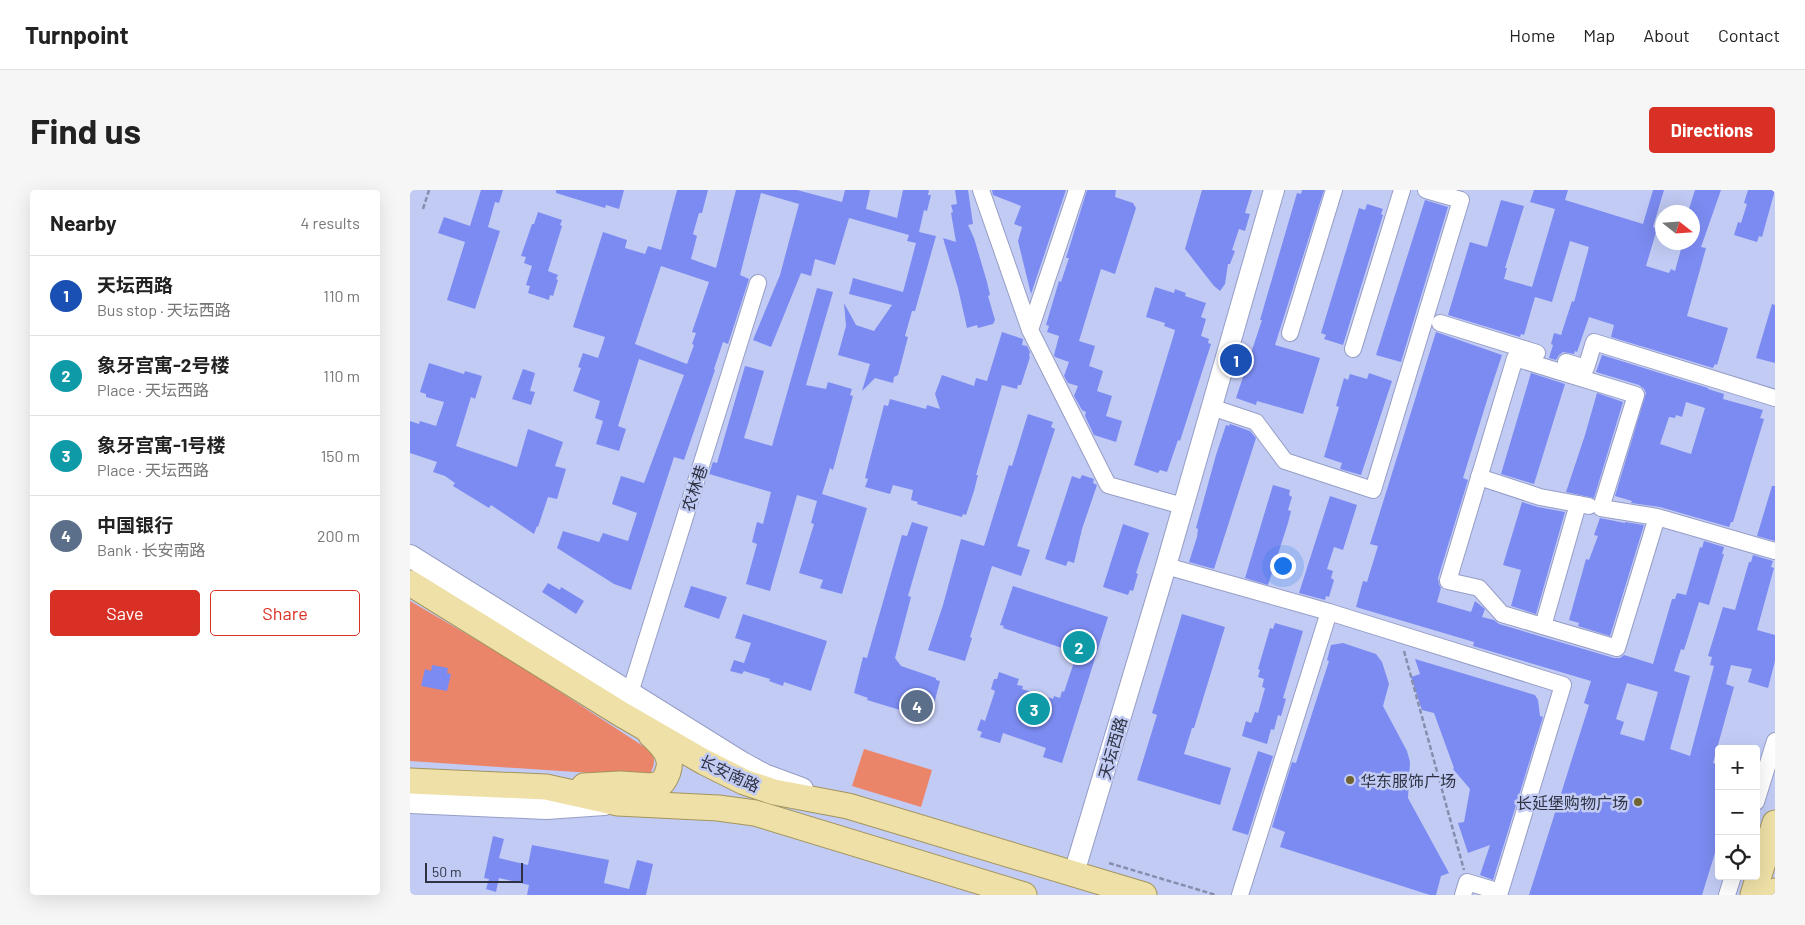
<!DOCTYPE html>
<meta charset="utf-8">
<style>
:root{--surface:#fff;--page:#f6f6f6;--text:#222;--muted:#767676;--line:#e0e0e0;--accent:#d93025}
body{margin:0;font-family:Barlow,"Noto Sans SC",sans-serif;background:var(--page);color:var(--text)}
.controls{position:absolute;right:15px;bottom:15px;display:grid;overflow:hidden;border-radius:5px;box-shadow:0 5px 20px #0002}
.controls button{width:45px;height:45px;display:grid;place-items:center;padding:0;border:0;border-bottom:1px solid var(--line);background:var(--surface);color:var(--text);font:25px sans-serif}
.compass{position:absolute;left:1245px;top:15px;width:45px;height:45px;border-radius:50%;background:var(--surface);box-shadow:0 5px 20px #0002;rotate:107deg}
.scale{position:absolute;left:15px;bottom:12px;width:98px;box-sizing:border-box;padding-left:5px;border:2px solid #2e3242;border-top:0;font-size:14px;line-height:18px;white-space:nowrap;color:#2e3242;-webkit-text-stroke:4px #c2cbf4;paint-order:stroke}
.you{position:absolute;left:872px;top:375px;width:18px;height:18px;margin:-12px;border:4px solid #fff;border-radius:50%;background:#1a73e8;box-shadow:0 0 0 8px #1a73e833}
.badge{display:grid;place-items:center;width:32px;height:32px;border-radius:50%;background:var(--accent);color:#fff;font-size:16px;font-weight:700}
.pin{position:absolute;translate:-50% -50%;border:2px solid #fff;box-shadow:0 1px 5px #0006}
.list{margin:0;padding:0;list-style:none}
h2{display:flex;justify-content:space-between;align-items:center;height:65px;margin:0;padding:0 20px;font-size:21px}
h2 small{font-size:16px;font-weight:400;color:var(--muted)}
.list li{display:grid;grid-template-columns:32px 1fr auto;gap:15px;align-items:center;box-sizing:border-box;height:80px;padding:0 20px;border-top:1px solid var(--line)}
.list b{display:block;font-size:19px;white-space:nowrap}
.list p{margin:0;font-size:16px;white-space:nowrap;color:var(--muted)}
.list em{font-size:16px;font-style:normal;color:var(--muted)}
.actions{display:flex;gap:10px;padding:15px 20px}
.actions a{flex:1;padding:11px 0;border:1px solid var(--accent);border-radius:5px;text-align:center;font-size:18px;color:var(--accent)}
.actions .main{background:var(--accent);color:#fff}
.icon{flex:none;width:28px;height:28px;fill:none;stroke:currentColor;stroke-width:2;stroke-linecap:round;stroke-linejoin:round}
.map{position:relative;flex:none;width:1365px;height:705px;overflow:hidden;border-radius:5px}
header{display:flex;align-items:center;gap:30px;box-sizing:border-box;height:70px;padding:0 25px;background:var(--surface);border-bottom:1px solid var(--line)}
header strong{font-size:24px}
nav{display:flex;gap:28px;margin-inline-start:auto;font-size:18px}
.intro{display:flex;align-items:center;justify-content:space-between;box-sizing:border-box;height:120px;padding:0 30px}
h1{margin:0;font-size:35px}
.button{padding:12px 22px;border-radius:5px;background:var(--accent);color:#fff;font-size:18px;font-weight:700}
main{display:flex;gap:30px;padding:0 30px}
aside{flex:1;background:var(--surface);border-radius:5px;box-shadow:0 5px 20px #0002}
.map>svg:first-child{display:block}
</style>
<header>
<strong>Turnpoint</strong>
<nav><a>Home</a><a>Map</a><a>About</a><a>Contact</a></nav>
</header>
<div class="intro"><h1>Find us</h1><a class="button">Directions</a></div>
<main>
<aside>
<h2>Nearby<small>4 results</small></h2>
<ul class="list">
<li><span class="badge" style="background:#1a4fb4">1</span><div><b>天坛西路</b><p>Bus stop · 天坛西路</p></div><em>110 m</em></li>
<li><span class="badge" style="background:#0f9aa8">2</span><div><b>象牙宫寓-2号楼</b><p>Place · 天坛西路</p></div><em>110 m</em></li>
<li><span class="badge" style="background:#0f9aa8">3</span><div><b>象牙宫寓-1号楼</b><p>Place · 天坛西路</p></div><em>150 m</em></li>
<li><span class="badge" style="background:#5c6f8a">4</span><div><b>中国银行</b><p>Bank · 长安南路</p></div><em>200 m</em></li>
</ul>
<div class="actions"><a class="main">Save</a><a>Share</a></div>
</aside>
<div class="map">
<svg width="1365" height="705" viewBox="0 0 1365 705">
<rect width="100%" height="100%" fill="#c2cbf4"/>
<!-- green -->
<g fill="#eb856a">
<path d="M0,411l101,59 135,88c9,7 10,14 5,24l-4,2 -26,1 -211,-14z"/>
<polygon points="454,559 522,580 511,617 442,596"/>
</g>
<!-- building -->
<g fill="#7c8bf1" fill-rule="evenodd">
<polygon points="71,0 93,0 89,13 85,12 78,37 90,41 65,119 37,110 55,52 28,43 34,27 60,36"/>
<polygon points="146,0 214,0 209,19 196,15 195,18 146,3"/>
<path d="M267,0h31l-6,23h-3l-6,21 4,2 -6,23 25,9 20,-78h61l45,12 3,-12h25l-4,19 31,9 6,-28h26l-1,5h3l-4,16 -3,-1 -5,22 17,4 -21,75h-3l-7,25 3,1 -10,38 -4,2 -1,6 -18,-5 -13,13 8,-27 -32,-9 8,-29 -2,-23 12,22 18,6 18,-26 -43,-11 4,-16 50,14 13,-49 -9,-2 2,-6 -60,-17 -14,47 -20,-6 -4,17 -10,-3 -30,74 -18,-7 27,-65 19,-71 -38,-11 -21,82 9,4 -21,65 -5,-2 -9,27 1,1 -31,90 -10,-3 -43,133 -17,-6 -57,-36 6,-17 36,11 4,-9 25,8 9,-28 -25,-9 6,-19 3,-9 23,7 40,-108 -45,-16 -21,67 8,3 -7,22 -23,-7 7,-23 -8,-3 5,-17 -27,-10 8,-23 -3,-1 5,-14 15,5 7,-21 -32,-10 30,-95 24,8 -2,8 20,6 3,-8 13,4zM251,76l48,16 -17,50 4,1 -4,11 2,1 -7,19 -52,-20z"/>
<polygon points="545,0 558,0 563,34 558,35 564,48 577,92 580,105 578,106 585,130 583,134 568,138 567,135 557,138 548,98 533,48 546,52 541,23 543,22 541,15 547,14"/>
<polygon points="582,0 656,0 621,104 608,51 612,37 604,34 611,16 583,5"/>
<polygon points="677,0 706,0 705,7 723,13 726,18 705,84 691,79 669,151 685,156 679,176 693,181 687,201 702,206 696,226 712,231 706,252 684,245 675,226 676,222 672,220 664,206 668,196 658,193 654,186 659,172 645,167 644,165 649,146 637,142 639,136 636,135 649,91 651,92 659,68 656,68"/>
<polygon points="792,0 842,0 835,23 840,24 835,41 829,39 822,60 825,61 820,74 818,74 815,94 810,101 804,96 775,59"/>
<polygon points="892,0 914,0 865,155 910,168 893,224 847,211 846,215 826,208 852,130 850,130 887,3 891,4"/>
<polygon points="1124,0 1158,0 1155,10 1233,34 1243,0 1254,0 1243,37 1247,39 1236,76 1259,83 1261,79 1265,81 1273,52 1282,52 1282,22 1278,22 1285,0 1311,0 1291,57 1296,58 1277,126 1318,138 1307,175 1305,174 1303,178 1201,147 1204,135 1179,127 1167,162 1165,161 1164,164 1153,162 1149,165 1146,170 1139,168 1143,155 1141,154 1144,143 1151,145 1162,111 1164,112 1179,57 1160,51 1142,112 1125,107 1114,145 1111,144 1110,147 1038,125 1060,52 1077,57 1091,10 1114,16 1095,78 1097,78 1094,89 1122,97 1145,19 1120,12"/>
<polygon points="1338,0 1365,0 1352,47 1349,46 1347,52 1324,45 1328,32 1331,33 1337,14 1334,13"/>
<polygon points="1015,10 1038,17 991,172 966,165"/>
<polygon points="957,14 973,19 971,24 973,25 933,155 914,149 916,145 911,143 949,18 955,20"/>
<polygon points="128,22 152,30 150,35 152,36 138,81 148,85 146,89 148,90 143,106 140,105 139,110 118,103 120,96 116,95 122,76 114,73 116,67 111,66 122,34 124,34"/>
<polygon points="745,97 764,103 765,99 776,103 775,106 796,113 791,127 796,129 791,146 799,149 798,153 801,154 770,251 768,250 757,282 750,280 748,283 724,275 764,144 765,140 754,136 755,133 736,127"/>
<polygon points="407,98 423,102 396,195 416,199 418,192 442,199 440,205 443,206 423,280 420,278 412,304 457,318 432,404 410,398 413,390 389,383 404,334 401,333 407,311 387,305 360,401 336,394 347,354 342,352 347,332 353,334 361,302 299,284 303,272 307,273 335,176 354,181 334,248 362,256"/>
<polygon points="1362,114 1365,115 1365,173 1346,168"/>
<polygon points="592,142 613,149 612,155 617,156 620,162 619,166 620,167 611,195 608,195 607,199 592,195 566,285 568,285 564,301 556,325 553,324 552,327 507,314 508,312 501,310 503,300 483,295 480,304 455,297 458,289 455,288 474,215 478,216 480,209 516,219 517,215 530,219 525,204 532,185 564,196 566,188 577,191"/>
<path d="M1026,142l66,23 -14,42 -25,81 5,2 -30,98 1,6 2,4 -4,14 34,10 4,-11 10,8 -3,8 12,3 5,4 115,34h6l4,-3 29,9 19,-65h3l2,-6 9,2 14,-48 2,1 2,-7 20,6 -2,7h2l-15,51 -10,-3 -15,48 -3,-1 -7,22 16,5 -20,73 20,7 24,-90 -4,-1 2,-8 -4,-1 15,-49 12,3 14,-48h2l2,-7 20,6 -2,6 3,1 -17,62 18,5v26l-7,27 -20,-6 4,-13 -21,-4 -5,19 8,3 -21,76 6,2v75l-17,55h-173l60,-190 -5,-2 7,-22 -118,-35 1,-4 -118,-35 7,-26 4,1 11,-36 -8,-2zM1217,493l31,9 -14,49 -24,-7 4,-12 -8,-3z"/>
<path d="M1192,165l106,33v1l16,5 -1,5 40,11 -3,8 4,1 -31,103h-2l-2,5 -69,-20 -29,-4 1,-2 -17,-5 31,-103 -2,-4 -5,-4 -43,-13zM1276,212l19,6 -14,46 -31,-10 9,-27 6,1 1,-3 6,2z"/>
<polygon points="19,173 54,184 55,181 72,186 65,209 61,207 46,256 107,277 118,239 153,252 145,276 156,279 147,309 138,307 128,337 127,336 124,344 81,315 79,318 43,296 45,293 35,286 23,282 27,272 0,263 0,231 9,234 10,231 26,236 34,212 16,207 16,204 10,202"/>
<polygon points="113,179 125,183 120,201 125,202 121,215 102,209"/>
<polygon points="959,183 982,191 951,285 930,279 932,273 914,267 929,217 926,216 934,188 938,190 940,184 957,189"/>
<polygon points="1121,183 1155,194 1124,294 1091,284"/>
<polygon points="1187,203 1213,212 1184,308 1156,302 1175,245"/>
<polygon points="618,224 643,232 641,237 645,239 607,356 620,360 611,386 582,376 560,447 562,448 555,471 518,460 533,415 551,349 574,356 599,275 602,276"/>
<polygon points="820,234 840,241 846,248 804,379 779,372 787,347 788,339 786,338 806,265 816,235 819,236"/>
<polygon points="672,285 684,289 683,293 687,295 672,339 664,373 658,371 656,376 635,369 662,286 670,289"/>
<polygon points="863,295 880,300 879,305 882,307 878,320 881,321 878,333 858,395 835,388"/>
<polygon points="1362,296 1365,296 1365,351 1347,346"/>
<polygon points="920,306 947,315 933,360 924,357 917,379 923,381 921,388 924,390 919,407 916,406 915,410 889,403"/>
<polygon points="1112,312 1128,317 1155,322 1126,424 1101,416 1111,380 1093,375"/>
<polygon points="1190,328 1215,333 1215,332 1234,335 1200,446 1168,436 1169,433 1159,430 1176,369 1179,370 1188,346 1184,345"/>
<polygon points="502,332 518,337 498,406 501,407 485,468 491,476 526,488 526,490 530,491 520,529 457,510 458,508 444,503 453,467 457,468 492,345 497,346"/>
<polygon points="713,334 739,343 726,383 728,384 723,401 720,400 718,405 693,397"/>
<polygon points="138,393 150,400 151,397 174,411 166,424 132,402"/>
<polygon points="281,396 317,407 309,429 274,417"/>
<polygon points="603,396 698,427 652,573 633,567 636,558 593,543 590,553 570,547 572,542 567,540 571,529 575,531 585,501 581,499 584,489 587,489 589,482 609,489 607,495 613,496 612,499 643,509 644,506 650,508 652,501 654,502 667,463 593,438 594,436 590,435"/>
<polygon points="333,424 417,451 401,501 374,492 373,496 359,491 360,489 334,481 332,484 320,481 324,470 334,473 341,453 325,448"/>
<polygon points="772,424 815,437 784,538 782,538 774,564 821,578 810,615 727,590 747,525 742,523"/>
<polygon points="865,433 893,441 873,508 876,509 871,526 868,525 864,540 861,539 857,554 832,546 836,531 841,533 845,522 848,523 855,498 852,497 854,489 848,487 850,480 848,479 860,438 863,439"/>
<polygon points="933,453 966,464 972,472 979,494 973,516 997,561 1000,572 998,608 1039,683 1031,686 1026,705 1020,705 870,657 875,642 862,637 882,572 886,573 919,471 917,470 921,455"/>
<polygon points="1005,469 1125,505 1128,510 1130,526 1133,527 1083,690 1070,685 1080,655 1058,663 1048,633 1054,632 1060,599 1043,579 1044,578 1024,523 1012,520 1001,487 1010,484"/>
<polygon points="22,475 38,478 37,483 41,484 37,501 11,496 15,479 21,481"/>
<polygon points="848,561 863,566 838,645 822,640"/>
<polygon points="83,646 94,649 89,668 118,675 122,655 199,670 194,693 219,699 227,670 243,674 236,705 117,705 119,695 89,688 86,702 76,699 79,689 74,688"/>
</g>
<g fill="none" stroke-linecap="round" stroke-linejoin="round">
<!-- minor casing -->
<g stroke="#969ec6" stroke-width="18">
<g id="minor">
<polyline points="571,0 620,140"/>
<polyline points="667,0 620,140 698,295 773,316"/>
<polyline points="1030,133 1127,163"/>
<polyline points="880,143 924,0"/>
<polyline points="943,159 992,0"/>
<polyline points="1156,172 1176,178 1184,152 1365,208"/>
<polyline points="801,217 846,232 875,271 963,300 1051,10 1016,0"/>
<polyline points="1069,287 1130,307 1179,316"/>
<polyline points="1247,327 1207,458 1092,424 1069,398 1038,391 1105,168 1226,205 1191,318 1247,327 1365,361"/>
<polyline points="756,376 919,422 1153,495 1090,702 1057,692 1053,705"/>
<polyline points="1133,436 1168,314"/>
<polyline points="220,503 348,93"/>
<polyline points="1346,612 1365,551"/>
<polyline points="830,705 919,422"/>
<polyline points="1317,705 1323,686"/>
</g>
</g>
<!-- tertiary casing -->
<g stroke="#969ec6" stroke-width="22">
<polyline id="tertiary" points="664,683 756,376 864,0"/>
</g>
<!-- secondary casing -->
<g stroke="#969ec6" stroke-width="24">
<g id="secondary">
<polyline points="0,366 332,573 354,585 392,599"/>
<polyline points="0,612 136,618 194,614"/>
</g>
</g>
<!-- primary casing -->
<g stroke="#a4955d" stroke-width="27">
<g id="primary">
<polyline points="0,393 211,524 294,572 334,592 364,602 438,616 734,705"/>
<polyline points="0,591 136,597 208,613 308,618 345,623 614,705"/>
<path d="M174,596l36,-2 31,2 11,-3c15,-21 5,-33 -11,-48"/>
<polyline points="1343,705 1365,633"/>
<polyline points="1364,705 1365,701"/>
</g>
</g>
<!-- path -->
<g stroke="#878ead" stroke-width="2.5" stroke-dasharray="5 2.5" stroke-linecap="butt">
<polyline points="13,19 19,0"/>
<polyline points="994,461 1054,680"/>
<polyline points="699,673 806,705"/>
</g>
<!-- minor -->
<use href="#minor" stroke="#fff" stroke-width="16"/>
<!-- tertiary -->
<use href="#tertiary" stroke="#fff" stroke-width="20"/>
<!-- secondary -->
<use href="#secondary" stroke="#fff" stroke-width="22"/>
<!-- primary -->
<use href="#primary" stroke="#eee0a6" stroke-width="25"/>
</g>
<!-- markers -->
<g fill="#716431" stroke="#c2cbf4" stroke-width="2">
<circle cx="940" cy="590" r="5"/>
<circle cx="1228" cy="612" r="5"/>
</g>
<g text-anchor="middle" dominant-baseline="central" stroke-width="5" stroke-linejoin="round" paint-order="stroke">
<!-- street labels -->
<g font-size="16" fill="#2e3242" stroke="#c2cbf4">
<text transform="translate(284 298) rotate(-72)">农林巷</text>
<text transform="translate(702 558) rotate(-74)">天坛西路</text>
<text transform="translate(320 583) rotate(25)">长安南路</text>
</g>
<!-- poi labels -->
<g font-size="16" fill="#2e3242" stroke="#c2cbf4" text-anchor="start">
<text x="950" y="590">华东服饰广场</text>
<text x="1218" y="612" text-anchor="end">长延堡购物广场</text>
</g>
</g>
</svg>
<div class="controls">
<button>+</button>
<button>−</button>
<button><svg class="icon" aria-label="locate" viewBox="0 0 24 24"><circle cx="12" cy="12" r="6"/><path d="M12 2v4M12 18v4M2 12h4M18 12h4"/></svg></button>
</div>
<svg class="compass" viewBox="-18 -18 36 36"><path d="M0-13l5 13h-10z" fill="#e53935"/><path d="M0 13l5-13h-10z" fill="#767676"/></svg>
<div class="scale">50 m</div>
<div class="you"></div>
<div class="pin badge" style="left:826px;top:170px;background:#1a4fb4">1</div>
<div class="pin badge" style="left:669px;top:457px;background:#0f9aa8">2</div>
<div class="pin badge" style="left:624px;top:519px;background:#0f9aa8">3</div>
<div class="pin badge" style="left:507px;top:516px;background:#5c6f8a">4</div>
</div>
</main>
